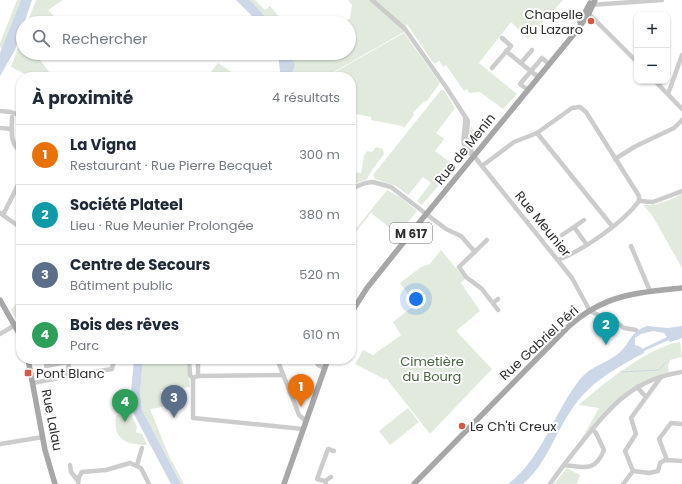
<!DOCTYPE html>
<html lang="fr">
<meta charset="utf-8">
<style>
:root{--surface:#fff;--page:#f6f6f7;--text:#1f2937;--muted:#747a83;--line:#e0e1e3;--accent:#db2777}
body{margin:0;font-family:Poppins,sans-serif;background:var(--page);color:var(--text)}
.controls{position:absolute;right:12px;top:12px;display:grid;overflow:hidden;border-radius:8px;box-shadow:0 1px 3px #0004}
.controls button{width:36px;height:36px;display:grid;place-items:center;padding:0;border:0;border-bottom:1px solid var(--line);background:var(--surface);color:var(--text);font:20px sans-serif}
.you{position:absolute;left:416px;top:299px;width:14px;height:14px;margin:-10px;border:3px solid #fff;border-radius:50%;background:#1a73e8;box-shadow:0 0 0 6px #1a73e833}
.badge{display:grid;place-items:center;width:26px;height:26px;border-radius:50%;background:var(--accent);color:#fff;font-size:13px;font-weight:700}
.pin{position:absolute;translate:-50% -33px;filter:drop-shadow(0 1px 2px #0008)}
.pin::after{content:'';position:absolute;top:21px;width:14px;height:12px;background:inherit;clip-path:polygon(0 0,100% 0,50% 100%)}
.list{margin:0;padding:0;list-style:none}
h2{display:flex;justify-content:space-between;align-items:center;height:52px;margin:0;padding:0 16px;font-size:17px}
h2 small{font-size:13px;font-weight:400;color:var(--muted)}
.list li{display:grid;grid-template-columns:26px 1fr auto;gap:12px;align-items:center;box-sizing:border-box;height:60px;padding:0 16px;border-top:1px solid var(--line)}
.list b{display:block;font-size:15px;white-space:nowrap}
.list p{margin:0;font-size:13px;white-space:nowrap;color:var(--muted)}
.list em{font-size:13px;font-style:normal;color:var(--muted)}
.icon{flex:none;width:22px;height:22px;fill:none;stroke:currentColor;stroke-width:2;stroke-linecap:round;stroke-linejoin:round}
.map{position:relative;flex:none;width:682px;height:484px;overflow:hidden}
.search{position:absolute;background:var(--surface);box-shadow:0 1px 3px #0004;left:16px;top:16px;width:340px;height:44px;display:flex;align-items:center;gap:10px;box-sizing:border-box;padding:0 14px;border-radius:22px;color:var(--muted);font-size:15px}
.panel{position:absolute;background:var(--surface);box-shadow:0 1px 3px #0004;left:16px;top:72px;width:340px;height:292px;border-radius:16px}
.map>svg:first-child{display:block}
</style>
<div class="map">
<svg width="682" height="484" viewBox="0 0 682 484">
<rect width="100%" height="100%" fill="#fff"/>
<!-- green -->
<g fill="#e2eade">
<polygon points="17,0 21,0 2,49 0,47 0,43"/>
<polygon points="36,0 63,0 48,10 54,16 51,23 27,23"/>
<polygon points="250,0 255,0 265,10 270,6 285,23 271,23"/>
<polygon points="348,0 563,0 528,39 511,22 479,63 517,94 503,109 480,92 469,93 467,89 464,91 446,65 443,67 439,61 434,64 407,24 404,32 325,77 291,77 295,65 290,53 349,53 349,23 343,23 350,18 352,5"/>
<polygon points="404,33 440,83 426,102 424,101 413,113 414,115 404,128 402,126 371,120 371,117 351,113 351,77 326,77"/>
<polygon points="23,34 23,53 35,53 53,77 31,77 11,67"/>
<polygon points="218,63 239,77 207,77"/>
<polygon points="441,90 444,90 455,108 436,133 444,139 435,151 455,166 422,205 417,201 431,183 423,177 408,195 396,186 375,179 373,175"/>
<polygon points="471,126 479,138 472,146 468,142"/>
<polygon points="376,147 383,149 384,154 372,170 367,179 351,186 351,172 361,173 364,156 367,151 372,152"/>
<polygon points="387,190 400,197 417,211 398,234 371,213 351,238 351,235"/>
<path d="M682,193v75l-30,-53 -9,-10c14,1 29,-5 39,-12z"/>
<polygon points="441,250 465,279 461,283 480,311 456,331 492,369 430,434 386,378 384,379 355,364 363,350 373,355 401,335 393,322 416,304 400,283 421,267 430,264"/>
<polygon points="21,298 21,316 16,319 11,310"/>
<path d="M680,342l2,15 -12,3 -2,6 1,6c-39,12 -62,34 -87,66l17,-30 -20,-3 3,-3c22,-19 70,-57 98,-60z"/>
<polygon points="143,359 188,359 190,387 161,390 163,407 150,409 169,456 184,484 181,484 142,410 140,394"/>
<path d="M128,408l9,19 -1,5 6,2 5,11c-20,0 -35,-6 -31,-29z"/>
<polygon points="408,408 419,422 390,445 379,431"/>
<polygon points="567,468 580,475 577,484 554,484"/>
</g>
<!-- water -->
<g fill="#ccd7e8" fill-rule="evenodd">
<polygon points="21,0 32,0 15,50 0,76 0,53"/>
<polygon points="236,0 250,0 271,23 259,23"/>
<polygon points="278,53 290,53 295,65 291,77 279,77 280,71"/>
<path d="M647,326l21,2 14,-2v12l-12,4 -1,-2 -25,11v2c-28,15 -54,29 -72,56 -17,24 -26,56 -49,75h-15c35,-26 46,-73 73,-106 10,-12 26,-15 38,-25 12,-10 10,-21 28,-27zM653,331l11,2 3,4 -25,12 -1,-2 -6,-2v-7l6,-4z"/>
<polygon points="134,359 143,359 140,394 142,410 181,484 171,484 134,414 131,392"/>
</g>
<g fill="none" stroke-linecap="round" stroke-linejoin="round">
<!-- stream -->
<polyline stroke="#ccd7e8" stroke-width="1" points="620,372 659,370 666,362"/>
<!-- minor -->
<g stroke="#ccc" stroke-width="4.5">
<polyline points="372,0 405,29 446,87 468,121 466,141 474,156 572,278 590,311 602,317 614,320 624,328 636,330"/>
<polyline points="590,5 662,0"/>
<polyline points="586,11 637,62"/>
<polyline points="506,51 538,77"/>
<polyline points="521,63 532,50"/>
<polyline points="492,68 511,46 502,38"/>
<polyline points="655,81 682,109"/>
<polyline points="528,90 520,84 542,58 549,64"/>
<polyline points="668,94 682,55"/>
<polyline points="0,111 11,112 21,116"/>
<path d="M12,117c0,13 -3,26 9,35"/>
<path d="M465,117c2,14 -9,30 9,39"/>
<polyline points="0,128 12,129"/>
<polyline points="537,133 612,226"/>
<polyline points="615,159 636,146 674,128 682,120"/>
<polyline points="482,166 514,142 537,133 572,108 580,107 586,112 639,196 639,201"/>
<polyline points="351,189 365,183 373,182 391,187 446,229 461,236 475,252"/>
<polyline points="639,201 653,202 682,191"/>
<polyline points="0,213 21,228"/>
<polyline points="3,215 21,179"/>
<polyline points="584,220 574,227 587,245"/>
<polyline points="562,235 574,227"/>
<polyline points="487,240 459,267 466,277 482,289 498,310"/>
<polyline points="631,246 650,291"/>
<path d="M558,260c25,-10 65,-37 81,-59"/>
<polyline points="493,303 498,299"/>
<polyline points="0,334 15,325 21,319"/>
<polyline points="189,359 190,375 193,378"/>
<polyline points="198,359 198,376"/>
<polyline points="277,359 299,415 306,421"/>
<polyline points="315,359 318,365 324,368"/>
<polyline points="46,366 82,359"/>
<polyline points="64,377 112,369 114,359"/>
<polyline points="193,378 193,418 303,429"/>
<polyline points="193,378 198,376 283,375"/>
<polyline points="33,383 64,377 68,372 69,359"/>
<polyline points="637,387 646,397"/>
<polyline points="0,444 43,437"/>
<polyline points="667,460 659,439 671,423 682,424"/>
<polyline points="70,465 71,472 78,481"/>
<polyline points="137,465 142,448"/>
<path d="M564,465c19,2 31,8 40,-15l-8,-17 -4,-4"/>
<polyline points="633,471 625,451 636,434 631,418 661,377"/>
<polyline points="325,481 317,479 328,449 334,451"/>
<polyline points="78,484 79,477 82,472 106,470 130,463 141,468 149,484"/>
<polyline points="326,484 325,481 331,477"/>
<path d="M550,484c10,-15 21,-28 32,-42 28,-36 52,-63 100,-70"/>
<polyline points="623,484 633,471 649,473 658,471 660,463 665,460 682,461"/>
</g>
<!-- major -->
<g stroke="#a7a7a7" stroke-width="5.5">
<polyline points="580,22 590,3"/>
<polyline points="0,300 21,337"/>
<polyline points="351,313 367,288 423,218 574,34 588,15 595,0"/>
<polyline points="28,359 45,450 55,484"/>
<polyline points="284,484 328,359"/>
<path d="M414,484l154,-157c35,-32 69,-35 114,-39"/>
</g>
</g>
<!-- markers -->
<g fill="#d45843" stroke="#fff" stroke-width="1.5">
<circle cx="591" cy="21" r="4"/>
<rect x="24" y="369" width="8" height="8" rx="2"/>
<circle cx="462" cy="426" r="4"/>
</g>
<g text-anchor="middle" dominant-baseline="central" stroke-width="4" stroke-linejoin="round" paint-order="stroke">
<!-- shield labels -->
<rect fill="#fff" stroke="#6d6d6d" stroke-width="1" x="390" y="223" width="42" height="20" rx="3"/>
<g font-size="12" font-weight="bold" fill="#2f2f2f">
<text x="411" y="233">M 617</text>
</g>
<!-- poi labels -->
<g font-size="13" fill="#2f2f2f" stroke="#fff" text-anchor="start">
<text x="583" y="14" text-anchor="end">Chapelle<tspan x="583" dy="15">du Lazaro</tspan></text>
<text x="36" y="373">Pont Blanc</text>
<text x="470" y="426">Le Ch'ti Creux</text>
</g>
<!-- street labels -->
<g font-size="13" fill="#2f2f2f" stroke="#fff">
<text transform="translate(465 149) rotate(-51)">Rue de Menin</text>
<text transform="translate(543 224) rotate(51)">Rue Meunier</text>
<text transform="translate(539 343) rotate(-43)">Rue Gabriel Péri</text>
<text transform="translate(52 420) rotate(79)">Rue Lalau</text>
</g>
<!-- park labels -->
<g font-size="13" fill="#4a6640" stroke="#fff">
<text x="432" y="361">Cimetière<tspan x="432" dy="15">du Bourg</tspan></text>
</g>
</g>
</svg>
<div class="controls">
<button>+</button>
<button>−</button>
</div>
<div class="you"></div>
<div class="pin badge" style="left:301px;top:407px;background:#e8710a">1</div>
<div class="pin badge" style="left:606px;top:345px;background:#0f9aa8">2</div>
<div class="pin badge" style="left:174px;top:418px;background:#5c6f8a">3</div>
<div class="pin badge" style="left:125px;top:422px;background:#2e9e5b">4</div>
<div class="search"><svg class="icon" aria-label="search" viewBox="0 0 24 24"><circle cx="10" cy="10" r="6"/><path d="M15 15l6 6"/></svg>Rechercher</div>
<section class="panel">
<h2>À proximité<small>4 résultats</small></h2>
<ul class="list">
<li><span class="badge" style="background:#e8710a">1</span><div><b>La Vigna</b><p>Restaurant · Rue Pierre Becquet</p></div><em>300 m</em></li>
<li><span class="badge" style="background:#0f9aa8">2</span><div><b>Société Plateel</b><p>Lieu · Rue Meunier Prolongée</p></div><em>380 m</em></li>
<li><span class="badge" style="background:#5c6f8a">3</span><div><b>Centre de Secours</b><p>Bâtiment public</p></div><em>520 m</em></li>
<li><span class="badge" style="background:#2e9e5b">4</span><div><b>Bois des rêves</b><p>Parc</p></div><em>610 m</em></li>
</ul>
</section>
</div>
